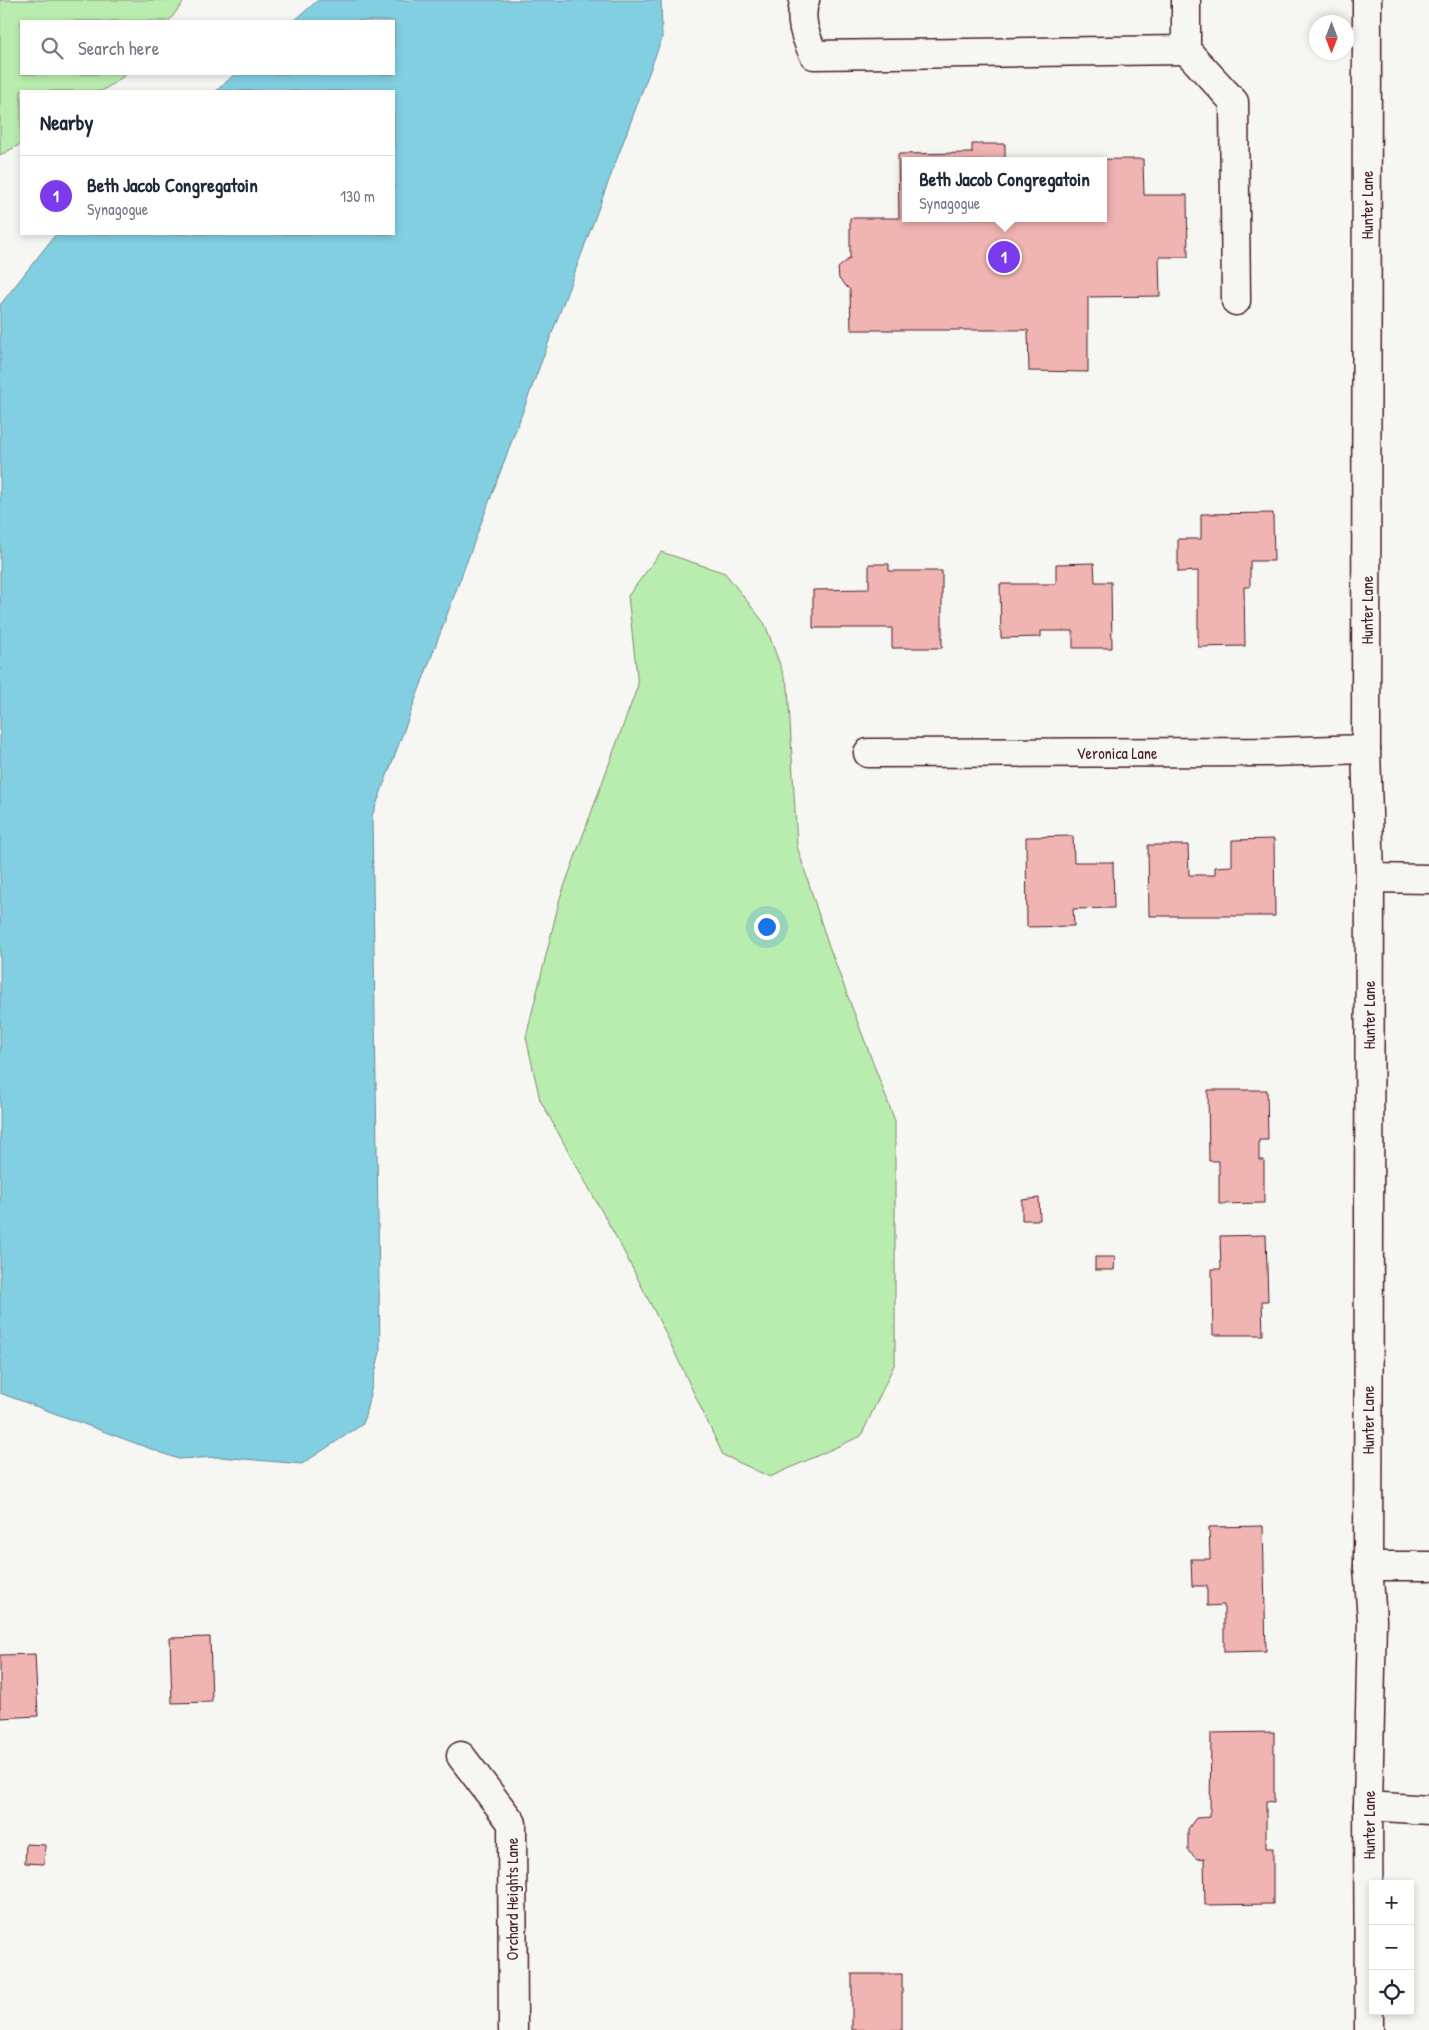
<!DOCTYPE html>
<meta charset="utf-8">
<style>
:root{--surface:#fff;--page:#f2f2f3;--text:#1f2937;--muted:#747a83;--line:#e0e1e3;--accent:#7c3aed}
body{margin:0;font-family:"Patrick Hand",sans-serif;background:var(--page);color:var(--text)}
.controls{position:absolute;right:15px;bottom:15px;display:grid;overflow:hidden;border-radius:0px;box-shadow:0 2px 8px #0003}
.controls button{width:45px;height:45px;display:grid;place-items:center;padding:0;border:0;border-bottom:1px solid var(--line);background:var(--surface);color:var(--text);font:25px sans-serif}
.compass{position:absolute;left:1309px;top:15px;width:45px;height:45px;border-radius:50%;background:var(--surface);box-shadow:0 2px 8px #0003;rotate:180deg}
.you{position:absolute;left:766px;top:926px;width:18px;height:18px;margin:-12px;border:4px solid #fff;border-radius:50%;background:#1a73e8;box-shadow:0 0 0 8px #1a73e833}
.badge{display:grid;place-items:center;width:32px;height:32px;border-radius:50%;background:var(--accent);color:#fff;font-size:16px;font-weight:700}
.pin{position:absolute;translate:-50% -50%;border:2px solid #fff;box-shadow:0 1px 5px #0006}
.popup{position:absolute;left:902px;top:157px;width:205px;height:65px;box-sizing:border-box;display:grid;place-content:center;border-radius:0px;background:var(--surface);filter:drop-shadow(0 1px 4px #0005);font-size:16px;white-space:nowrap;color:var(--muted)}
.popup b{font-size:19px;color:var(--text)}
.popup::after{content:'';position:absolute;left:50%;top:100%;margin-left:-10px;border:10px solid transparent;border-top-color:var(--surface)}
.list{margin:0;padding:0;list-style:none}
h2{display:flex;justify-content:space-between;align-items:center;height:65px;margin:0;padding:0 20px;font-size:21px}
h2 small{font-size:16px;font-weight:400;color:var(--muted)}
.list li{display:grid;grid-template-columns:32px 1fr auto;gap:15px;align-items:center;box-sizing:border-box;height:80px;padding:0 20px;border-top:1px solid var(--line)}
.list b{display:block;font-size:19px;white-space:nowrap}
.list p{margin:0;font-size:16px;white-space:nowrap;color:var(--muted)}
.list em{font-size:16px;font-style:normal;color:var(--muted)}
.icon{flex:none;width:28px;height:28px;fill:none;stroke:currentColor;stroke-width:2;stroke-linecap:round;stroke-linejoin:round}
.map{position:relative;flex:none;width:1429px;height:2030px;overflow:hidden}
.search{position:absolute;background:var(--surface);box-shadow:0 2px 8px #0003;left:20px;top:20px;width:375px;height:55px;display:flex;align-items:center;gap:12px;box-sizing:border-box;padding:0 18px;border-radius:0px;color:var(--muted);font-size:19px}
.panel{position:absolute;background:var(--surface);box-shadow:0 2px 8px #0003;left:20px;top:90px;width:375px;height:145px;border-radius:0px}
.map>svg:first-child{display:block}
</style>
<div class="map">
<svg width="1429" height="2030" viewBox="0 0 1429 2030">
<rect width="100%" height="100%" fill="#f6f6f2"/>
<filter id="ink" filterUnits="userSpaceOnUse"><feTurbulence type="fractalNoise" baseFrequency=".02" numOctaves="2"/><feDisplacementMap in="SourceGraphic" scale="10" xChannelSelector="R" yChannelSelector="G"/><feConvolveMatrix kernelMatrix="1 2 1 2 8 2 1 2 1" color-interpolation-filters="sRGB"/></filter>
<g filter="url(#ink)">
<!-- green -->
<g fill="#b8edaf" stroke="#81866d">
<polygon points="0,0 185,0 169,21 21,21 21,74 127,74 102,91 21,91 21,144 0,155"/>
<polygon points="661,552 725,573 765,624 788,687 797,846 827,941 895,1121 895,1363 861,1436 770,1477 723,1455 667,1336 621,1246 540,1100 526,1037 560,898 638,685 628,596"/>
</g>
<!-- water -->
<polygon fill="#82cfe1" stroke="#6c8998" points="318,0 661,0 662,38 372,816 380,1352 363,1424 302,1464 221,1457 178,1459 0,1393 0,305 56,234 394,234 394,91 216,91 235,74 394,74 394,21 294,21"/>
<!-- building -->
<g fill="#f0b4b2" stroke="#4a1f2b" fill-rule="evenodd">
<path d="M972,144h33v16l138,-1 1,36h43l1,62h-29l1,39 -72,1v75l-59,-1 -1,-41h-177l-1,-40 -11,-11 -1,-11 12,-10v-40h49l-1,-64 74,-1zM905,161h198v57h-198z"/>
<polygon points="1273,513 1274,561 1250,561 1250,587 1244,587 1245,646 1198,647 1198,571 1178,572 1178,539 1201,539 1201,514"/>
<polygon points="1094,563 1095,582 1111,582 1112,648 1073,648 1073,631 1041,631 1041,637 1001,638 1000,584 1056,584 1056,564"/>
<polygon points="869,564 889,564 889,571 942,571 942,648 892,648 892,628 813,628 813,590 869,589"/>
<polygon points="1073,836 1074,862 1113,862 1114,908 1073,909 1074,926 1027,927 1026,837"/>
<polygon points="1274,839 1275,916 1149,916 1148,845 1188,845 1189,875 1215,875 1215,867 1232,866 1232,840"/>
<polygon points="1208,1090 1267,1090 1268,1140 1259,1140 1259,1160 1264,1160 1264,1203 1219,1204 1219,1161 1209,1161"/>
<polygon points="1039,1198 1040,1220 1022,1220 1022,1200"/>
<polygon points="1266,1235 1268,1301 1262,1301 1263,1335 1213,1335 1212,1269 1221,1269 1220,1236"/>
<polygon points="1095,1257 1115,1257 1114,1270 1095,1270"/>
<polygon points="1263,1526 1266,1651 1224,1652 1224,1605 1207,1606 1207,1586 1192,1586 1191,1559 1210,1559 1209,1527"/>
<polygon points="210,1637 212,1702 172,1703 170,1638"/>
<polygon points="35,1654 38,1716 0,1718 0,1655"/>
<polygon points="1274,1732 1274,1802 1266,1801 1266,1848 1273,1848 1273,1904 1205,1905 1204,1858 1197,1859 1188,1851 1188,1829 1196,1818 1210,1817 1211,1733"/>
<polygon points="26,1844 45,1845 44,1864 25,1863"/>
<rect x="852" y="1974" width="50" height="56"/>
</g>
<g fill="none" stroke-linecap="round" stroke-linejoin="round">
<!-- minor casing -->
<g stroke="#4a1f2b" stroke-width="31">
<g id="minor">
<path d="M805,0c-7,19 1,38 9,55l372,-5"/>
<polyline points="1186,0 1186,50 1234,102 1236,301"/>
<polyline points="1367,0 1366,749 1370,878 1368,1566 1372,1620 1368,1806 1369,2030"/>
<polyline points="868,753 1271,752 1366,749"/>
<polyline points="1370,878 1429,879"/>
<polyline points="1368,1566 1429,1566"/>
<polyline points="461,1756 512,1823 513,2030"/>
<polyline points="1368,1806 1429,1810"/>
</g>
</g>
<!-- minor -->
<use href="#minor" stroke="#f6f6f2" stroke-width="28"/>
</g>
</g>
<g text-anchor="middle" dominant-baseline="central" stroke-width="4.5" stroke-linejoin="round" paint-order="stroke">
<!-- street labels -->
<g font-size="16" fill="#4a1f2b" stroke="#f6f6f2">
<text transform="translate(1367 205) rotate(-90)">Hunter Lane</text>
<text transform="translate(1367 610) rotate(-90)">Hunter Lane</text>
<text x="1117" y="753">Veronica Lane</text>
<text transform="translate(1369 1015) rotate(-90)">Hunter Lane</text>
<text transform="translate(1368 1420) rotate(-90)">Hunter Lane</text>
<text transform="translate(1369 1825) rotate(-90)">Hunter Lane</text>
<text transform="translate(512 1899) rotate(-90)">Orchard Heights Lane</text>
</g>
</g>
</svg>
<div class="controls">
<button>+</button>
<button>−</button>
<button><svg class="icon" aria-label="locate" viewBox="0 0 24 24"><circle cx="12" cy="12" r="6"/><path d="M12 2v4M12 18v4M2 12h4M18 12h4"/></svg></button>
</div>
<svg class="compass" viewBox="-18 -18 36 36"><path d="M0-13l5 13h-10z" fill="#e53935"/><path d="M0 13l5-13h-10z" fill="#747a83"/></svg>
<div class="you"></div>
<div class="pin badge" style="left:1004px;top:257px">1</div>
<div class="popup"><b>Beth Jacob Congregatoin</b>Synagogue</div>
<div class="search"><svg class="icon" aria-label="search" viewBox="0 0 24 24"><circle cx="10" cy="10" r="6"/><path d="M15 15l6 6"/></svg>Search here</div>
<section class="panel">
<h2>Nearby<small></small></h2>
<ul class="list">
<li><span class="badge">1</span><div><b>Beth Jacob Congregatoin</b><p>Synagogue</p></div><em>130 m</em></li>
</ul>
</section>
</div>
